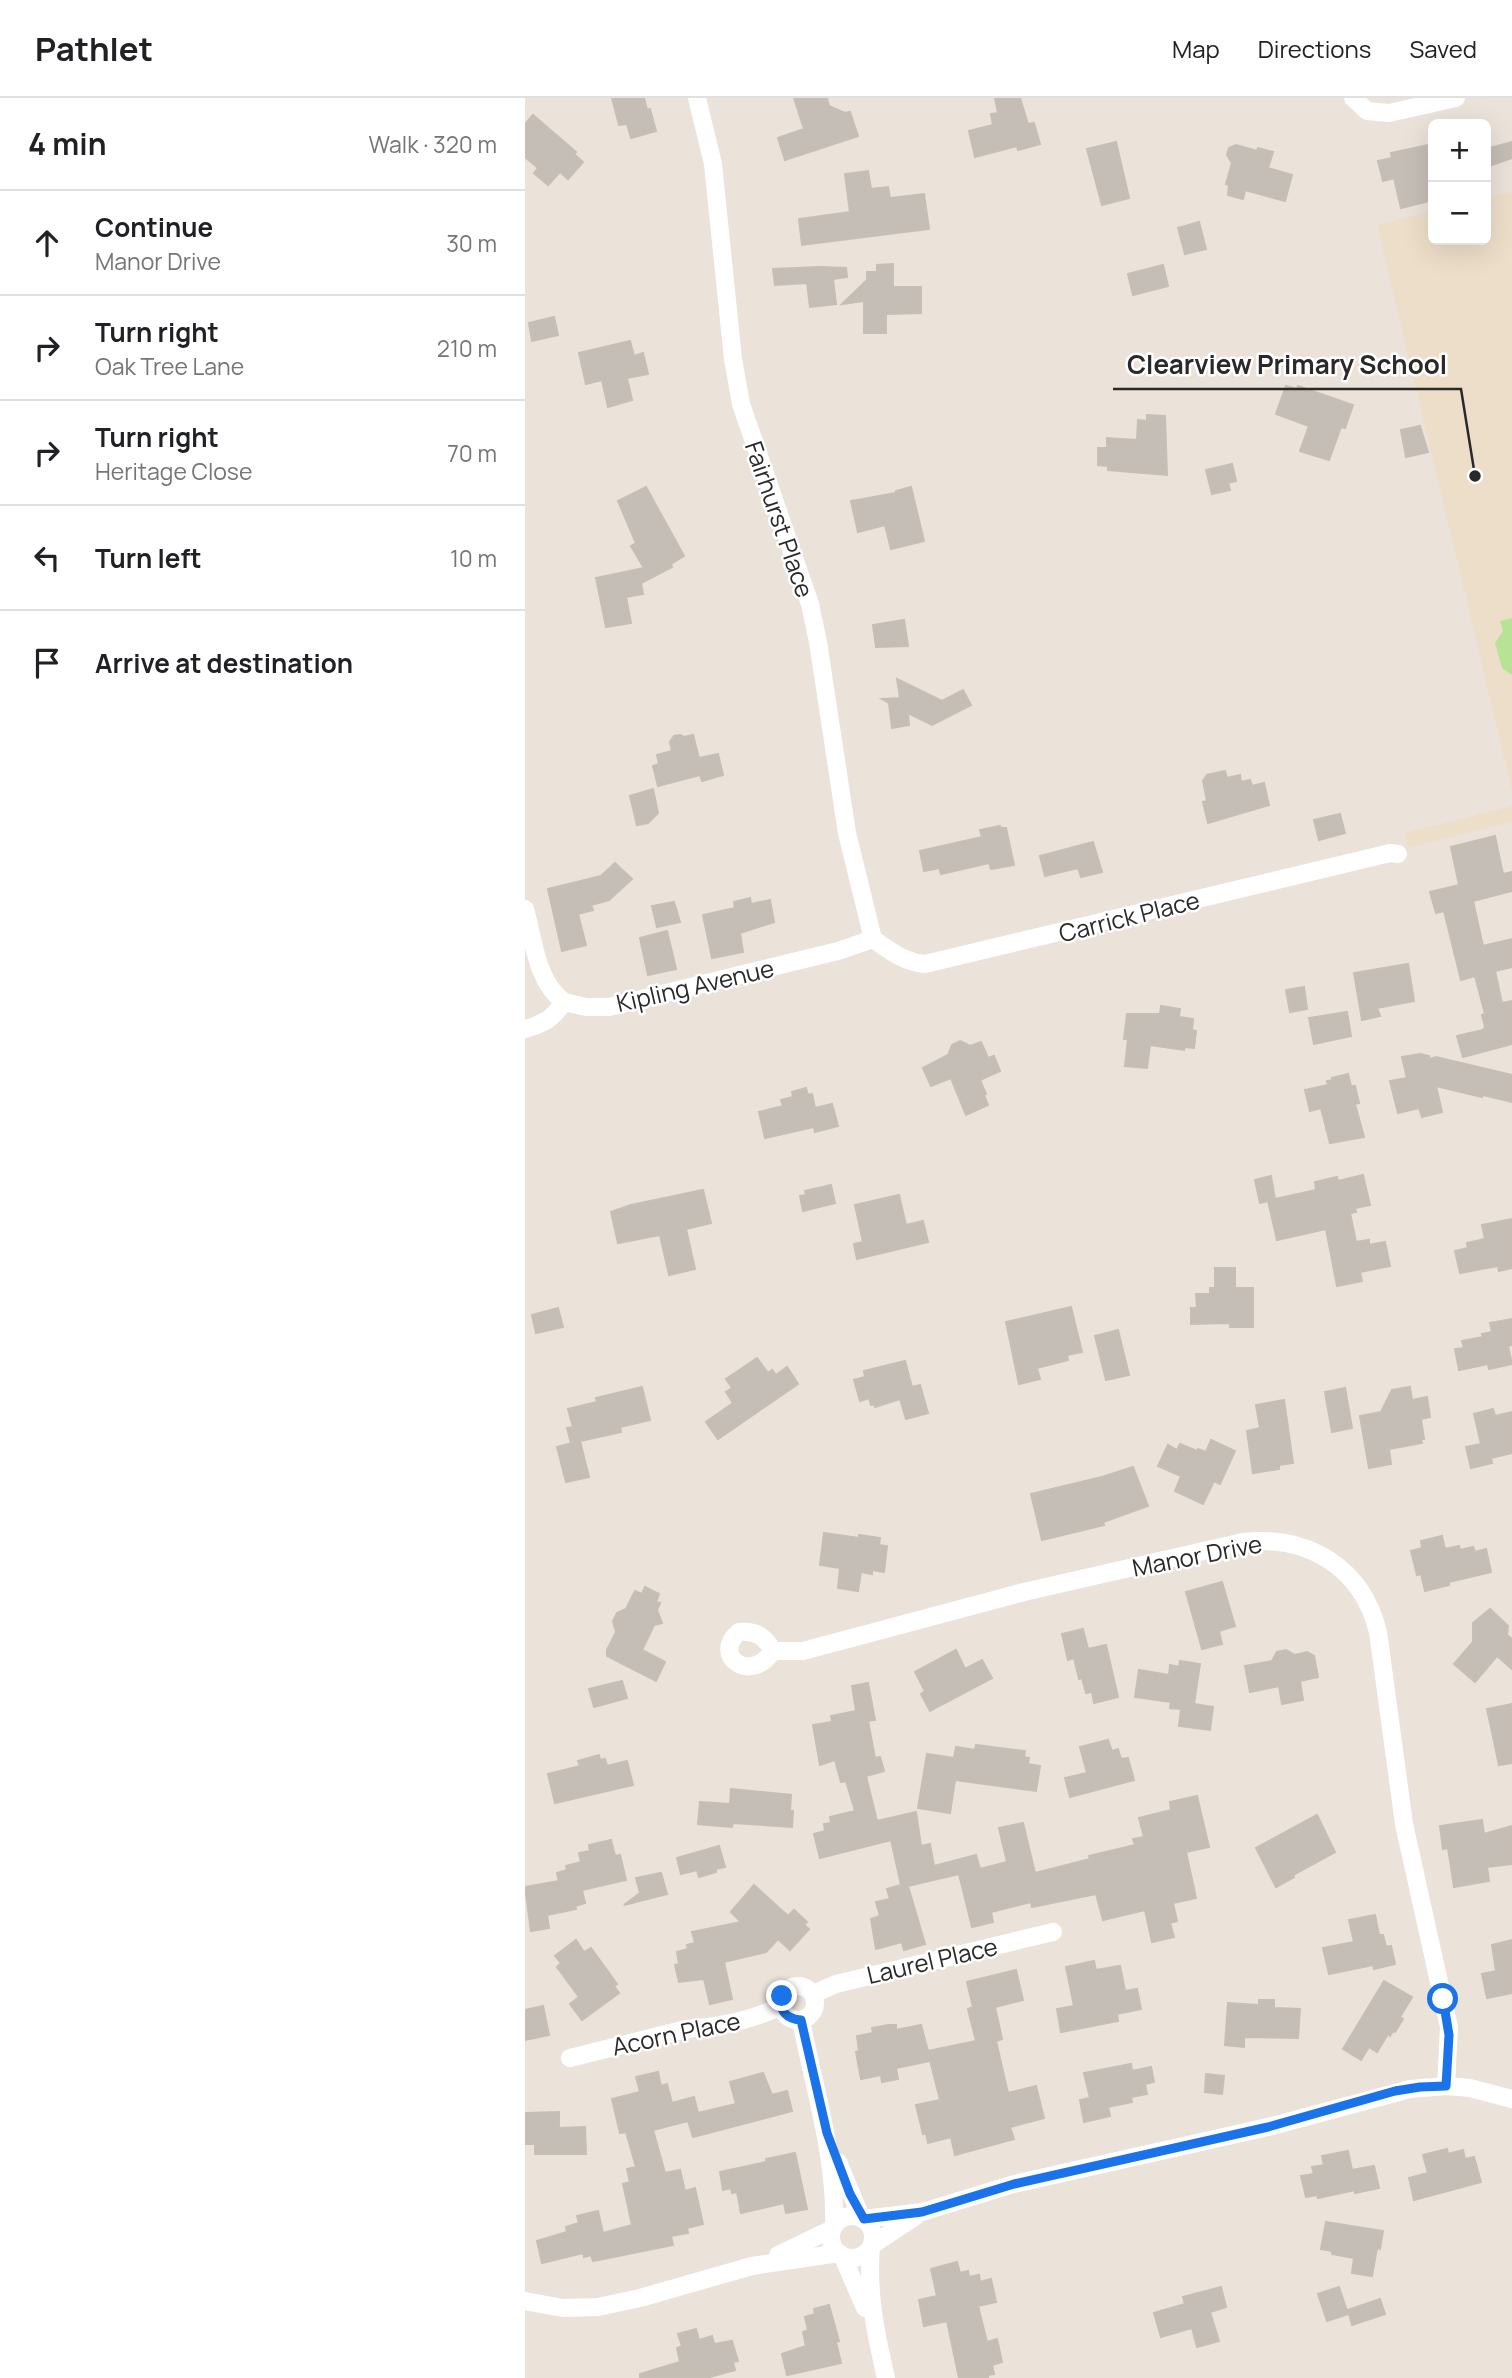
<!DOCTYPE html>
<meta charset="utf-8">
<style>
:root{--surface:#fff;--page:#f6f6f6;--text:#202124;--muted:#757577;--line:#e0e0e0}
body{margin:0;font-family:Manrope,sans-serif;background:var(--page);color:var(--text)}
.controls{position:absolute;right:21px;top:21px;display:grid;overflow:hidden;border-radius:10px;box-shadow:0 7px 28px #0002}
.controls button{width:63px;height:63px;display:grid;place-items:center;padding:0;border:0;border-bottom:2px solid var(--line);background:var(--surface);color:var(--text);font:35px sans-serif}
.stop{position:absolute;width:21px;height:21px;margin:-16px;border:5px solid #1a73e8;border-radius:50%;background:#fff}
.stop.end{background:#1a73e8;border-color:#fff;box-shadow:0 2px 7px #0008}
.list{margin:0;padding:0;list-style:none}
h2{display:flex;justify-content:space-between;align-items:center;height:91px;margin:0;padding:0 28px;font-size:30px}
h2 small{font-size:23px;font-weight:400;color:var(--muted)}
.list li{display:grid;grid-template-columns:46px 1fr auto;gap:21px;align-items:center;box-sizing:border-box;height:105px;padding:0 28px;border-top:2px solid var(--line)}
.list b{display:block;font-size:26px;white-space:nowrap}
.list p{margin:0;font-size:23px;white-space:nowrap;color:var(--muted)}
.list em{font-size:23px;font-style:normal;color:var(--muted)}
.icon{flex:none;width:38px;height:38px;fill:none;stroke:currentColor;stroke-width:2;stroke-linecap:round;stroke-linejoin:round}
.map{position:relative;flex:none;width:987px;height:2280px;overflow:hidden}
header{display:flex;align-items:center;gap:42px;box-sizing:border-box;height:98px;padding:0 35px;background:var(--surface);border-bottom:2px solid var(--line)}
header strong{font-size:33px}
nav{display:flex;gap:38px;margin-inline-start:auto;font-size:24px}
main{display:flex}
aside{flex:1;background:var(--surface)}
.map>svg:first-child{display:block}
</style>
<header>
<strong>Pathlet</strong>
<nav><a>Map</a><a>Directions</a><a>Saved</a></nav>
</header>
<main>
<aside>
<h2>4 min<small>Walk · 320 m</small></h2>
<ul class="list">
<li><svg class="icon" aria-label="ahead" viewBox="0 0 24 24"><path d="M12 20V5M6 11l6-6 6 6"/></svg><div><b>Continue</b><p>Manor Drive</p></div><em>30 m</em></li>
<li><svg class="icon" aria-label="right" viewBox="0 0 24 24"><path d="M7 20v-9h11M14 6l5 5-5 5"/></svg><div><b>Turn right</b><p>Oak Tree Lane</p></div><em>210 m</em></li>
<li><svg class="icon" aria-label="right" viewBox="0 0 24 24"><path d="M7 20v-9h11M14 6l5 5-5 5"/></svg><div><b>Turn right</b><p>Heritage Close</p></div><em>70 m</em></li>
<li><svg class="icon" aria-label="left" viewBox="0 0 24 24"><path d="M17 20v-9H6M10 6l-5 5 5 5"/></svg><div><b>Turn left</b></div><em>10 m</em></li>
<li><svg class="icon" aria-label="arrive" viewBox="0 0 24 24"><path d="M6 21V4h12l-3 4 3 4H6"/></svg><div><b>Arrive at destination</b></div></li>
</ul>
</aside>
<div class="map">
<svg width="987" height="2280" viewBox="0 0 987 2280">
<rect width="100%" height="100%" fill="#ebe2da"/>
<!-- education -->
<g fill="#eddec9">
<polygon points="987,94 987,693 852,127 908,113 908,142 961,142 961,100"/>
<polygon points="987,708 987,724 883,750 880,735"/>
</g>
<!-- green -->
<polygon fill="#b8e396" points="987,520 987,577 977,570 970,545 978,533 975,523"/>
<!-- building -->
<g fill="#c4beb6" stroke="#c7beb4" stroke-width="2">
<polygon points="87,0 119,0 122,12 125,11 131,33 106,40 102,26 94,27"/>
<polygon points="269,0 302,0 304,8 320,15 325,14 333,38 260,62 253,40 279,31"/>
<polygon points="470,0 495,0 503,26 509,25 515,46 493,52 492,48 450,59 444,33 468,27 466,16 473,15"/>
<polygon points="8,17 51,54 49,56 58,64 43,81 35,74 23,87 9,75 13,70 0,59 0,26"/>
<polygon points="591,44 604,100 577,107 562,51"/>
<polygon points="987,44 987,60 961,69 961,51"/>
<polygon points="908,46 908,102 876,110 869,80 858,83 853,63 867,60 866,55"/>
<polygon points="711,47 732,53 733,50 748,54 743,70 767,77 760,103 720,92 718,101 703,97 704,87 701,86 707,65 702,57 704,50"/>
<polygon points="343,73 346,91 363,89 365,100 399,96 404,131 277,147 274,121 325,114 320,76"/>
<polygon points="674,124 681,151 660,156 653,130"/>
<polygon points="368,166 368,189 396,189 396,215 361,216 361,235 339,235 339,203 317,206 342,182 342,174 352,174 352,167"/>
<polygon points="638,167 643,188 608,197 603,176"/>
<polygon points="295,169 321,170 322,179 308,181 311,206 285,209 282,185 250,187 248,171"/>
<polygon points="29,219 33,237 7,243 4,225"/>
<polygon points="105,243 109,258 118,255 123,276 102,280 107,302 83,309 77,282 61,286 54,255"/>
<polygon points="761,288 772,291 773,288 828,307 820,330 816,329 804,362 775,353 784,328 751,316"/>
<polygon points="622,317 640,318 642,377 583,372 583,368 573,367 573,350 582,350 582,340 612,342 613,322 622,323"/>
<polygon points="895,328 903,354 881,359 876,332"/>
<polygon points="707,366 711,383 703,385 705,392 687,396 681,372"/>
<polygon points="121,389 159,458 146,466 147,469 116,485 118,496 101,499 106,525 81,529 71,480 119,470 106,448 111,445 93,403"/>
<polygon points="386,389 399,443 366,451 360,427 333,434 326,403 371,395 371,393"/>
<polygon points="379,522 383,548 351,549 348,527"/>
<polygon points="372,581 417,603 438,592 446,607 407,627 383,615 384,627 367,630 364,605 357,601 375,600"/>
<polygon points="155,637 159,639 168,637 174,660 193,656 198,677 177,683 175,677 133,688 128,668 134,666 132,657 147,653 145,644 149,638"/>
<polygon points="700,673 702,680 715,677 716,684 725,682 727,688 739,685 744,707 683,725 678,704 682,703 678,683 682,677"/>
<polygon points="128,691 133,715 123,725 112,727 105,698"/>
<polygon points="815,716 820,735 794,742 789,722"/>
<polygon points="475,728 476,730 481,730 489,767 466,771 464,765 416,776 414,770 399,773 395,753 457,739 455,732"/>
<polygon points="970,738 978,776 987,774 987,793 948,803 958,848 987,841 987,869 970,873 977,905 987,903 987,946 938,959 932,938 958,932 960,929 957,917 960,916 950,878 936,882 919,813 911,815 905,794 934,787 926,749"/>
<polygon points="568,744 577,774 556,779 553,770 520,778 515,758"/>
<polygon points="90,765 107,781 84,802 66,807 68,812 53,816 61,847 37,853 23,791 76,778"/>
<polygon points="225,800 226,806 245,802 249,824 215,835 218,854 187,860 178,817 210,810 209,804"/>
<polygon points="149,804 155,824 132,829 127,808"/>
<polygon points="142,833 151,871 123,877 115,840"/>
<polygon points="883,866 889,903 852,910 855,918 837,922 829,875"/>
<polygon points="779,889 782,911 765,914 761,892"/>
<polygon points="636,908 655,911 654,919 668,921 667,932 671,933 669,950 660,949 659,952 625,947 622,970 600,968 603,941 599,941 602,916 635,916"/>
<polygon points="822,914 826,938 789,946 784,920"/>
<polygon points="435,943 445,948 456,944 463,960 469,958 475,973 455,982 461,996 459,997 463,1007 441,1017 426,980 406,988 398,970 423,957 427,947"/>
<polygon points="895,956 904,958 905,961 911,959 987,977 987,1004 958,997 957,999 911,988 917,1014 897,1019 894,1010 873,1015 865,983 882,980 877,959"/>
<polygon points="823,976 826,988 830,988 834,1005 830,1006 839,1039 805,1045 796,1010 785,1013 780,992 803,987 802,983 808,982 807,980"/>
<polygon points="281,990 283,997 287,996 290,1010 307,1006 313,1028 290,1034 289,1029 240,1040 234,1014 258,1008 256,1002 268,999 267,994"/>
<polygon points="838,1077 845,1107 830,1110 831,1114 825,1115 831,1144 844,1142 844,1147 860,1144 865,1168 835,1174 837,1183 812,1188 801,1131 752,1142 743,1103 735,1105 730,1082 746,1078 750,1101 791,1092 790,1084 812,1079 813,1083"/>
<polygon points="306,1087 310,1105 278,1113 275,1098 281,1097 280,1093"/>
<polygon points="178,1092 186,1125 161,1131 170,1171 144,1177 135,1137 93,1145 86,1114 106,1107"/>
<polygon points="374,1097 381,1127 398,1123 403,1144 332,1161 329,1146 338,1144 330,1107"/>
<polygon points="987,1121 987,1170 974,1173 973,1168 935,1175 930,1153 943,1150 942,1145 960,1141 957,1127"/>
<polygon points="690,1170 710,1170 710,1190 728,1190 728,1229 705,1229 705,1225 666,1226 666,1210 672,1210 671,1196 685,1196 685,1190 690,1190"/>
<polygon points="546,1209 557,1254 542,1257 543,1262 512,1270 515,1281 494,1286 481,1224"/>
<polygon points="33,1210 38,1229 11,1235 7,1217"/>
<polygon points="987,1221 987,1247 983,1248 987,1266 964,1271 963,1266 934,1272 930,1251 939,1250 937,1243 958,1239 957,1236 967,1234 965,1225"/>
<polygon points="593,1232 604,1277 581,1282 570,1238"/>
<polygon points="232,1260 243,1275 247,1272 251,1277 262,1269 273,1286 193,1341 181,1324 208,1305 201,1294 207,1290 201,1281"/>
<polygon points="380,1263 387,1289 395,1287 403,1315 381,1321 375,1301 350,1309 349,1306 346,1307 344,1300 335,1303 329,1282 340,1279 339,1273"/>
<polygon points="117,1289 125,1322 95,1329 96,1334 46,1345 42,1330 48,1329 43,1311 72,1304 71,1300"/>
<polygon points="885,1289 887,1302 902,1299 905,1319 896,1321 899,1341 896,1341 897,1345 864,1351 866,1366 844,1370 835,1318 856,1314 867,1292"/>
<polygon points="820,1290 827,1330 807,1334 800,1294"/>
<polygon points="759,1302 768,1365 754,1367 754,1371 728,1375 722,1333 735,1330 731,1307"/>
<polygon points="968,1311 970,1318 987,1314 987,1355 966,1360 967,1365 946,1370 941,1349 956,1346 949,1316"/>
<polygon points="686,1342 710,1353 695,1386 689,1383 678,1406 650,1393 656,1378 633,1368 643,1347 652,1352 655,1346 672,1353 673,1351 681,1354"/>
<polygon points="55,1343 64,1379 41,1384 32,1349"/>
<polygon points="608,1369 623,1408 578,1424 579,1427 517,1442 506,1396 577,1379"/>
<polygon points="299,1435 334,1440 334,1437 355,1440 354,1447 362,1448 359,1474 347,1472 347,1476 336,1474 333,1493 313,1490 315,1470 295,1467"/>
<polygon points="917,1438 920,1451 934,1448 935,1452 948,1449 950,1454 961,1451 966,1474 924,1484 924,1487 900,1493 896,1476 892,1477 886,1453 897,1450 896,1443"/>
<polygon points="697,1484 710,1528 694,1533 697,1546 677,1551 661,1494"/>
<polygon points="120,1489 134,1496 131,1504 135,1505 132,1512 137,1525 129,1527 117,1552 140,1564 131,1583 82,1558 82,1552 91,1534 88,1523 92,1515 101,1511 110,1493 117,1496"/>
<polygon points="965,1511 983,1528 982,1537 987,1541 987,1571 972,1558 950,1584 929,1566 948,1544 948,1525"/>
<polygon points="558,1531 563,1551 581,1547 593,1599 569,1605 567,1594 561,1595 557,1580 554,1581 549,1560 543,1562 537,1536"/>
<polygon points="431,1552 440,1571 457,1562 467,1580 405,1613 396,1596 400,1593 390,1574"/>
<polygon points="761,1552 770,1557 782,1554 789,1558 793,1579 775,1583 778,1602 757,1606 754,1588 725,1594 720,1568 747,1563 752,1554"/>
<polygon points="655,1563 675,1566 669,1606 688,1609 685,1632 654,1628 656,1611 645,1610 646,1604 610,1599 614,1572 644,1577 645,1567 654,1569"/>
<polygon points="97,1583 102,1600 69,1609 64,1591"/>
<polygon points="343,1585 350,1622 343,1623 350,1660 355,1659 359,1673 341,1678 352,1723 391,1714 396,1748 405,1746 409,1768 451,1757 455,1771 482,1764 474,1730 498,1725 510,1775 565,1761 564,1758 610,1747 608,1741 619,1739 614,1720 646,1712 645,1704 672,1698 684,1749 661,1754 671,1800 648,1805 652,1823 645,1825 649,1839 627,1844 620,1812 578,1822 571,1796 507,1809 506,1804 466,1814 468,1824 447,1829 434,1776 383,1788 400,1846 379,1852 377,1844 351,1851 346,1821 355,1818 351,1804 365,1801 362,1791 376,1787 366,1742 295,1760 289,1736 300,1733 299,1726 306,1725 305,1719 330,1713 321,1683 316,1684 310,1662 295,1667 288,1627 307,1624 306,1618 331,1613 327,1588"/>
<polygon points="987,1606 987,1665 974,1667 962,1611"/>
<polygon points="583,1642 587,1653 593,1651 596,1661 603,1660 609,1682 545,1699 540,1680 562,1675 555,1649"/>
<polygon points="451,1647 500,1653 499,1659 504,1660 503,1666 515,1668 511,1693 430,1682 425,1715 393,1710 402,1656 429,1660 431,1649 450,1652"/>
<polygon points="74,1657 75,1662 80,1661 82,1668 102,1663 108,1687 30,1705 23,1676 55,1668 53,1663"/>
<polygon points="206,1691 266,1697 265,1713 268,1713 267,1729 208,1725 207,1729 173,1726 175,1704 205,1706"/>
<polygon points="792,1717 810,1754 768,1777 769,1779 751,1789 731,1750"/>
<polygon points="957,1722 959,1736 987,1728 987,1766 962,1769 964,1783 929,1789 923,1750 918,1751 915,1728"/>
<polygon points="86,1742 90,1758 95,1757 101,1782 57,1792 60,1805 50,1808 51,1811 22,1817 24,1830 6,1833 0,1789 34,1783 32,1775 42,1772 41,1768 56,1764 54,1755 65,1753 64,1747"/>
<polygon points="194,1748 200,1769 191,1771 191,1774 174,1779 172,1772 156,1776 152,1760"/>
<polygon points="136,1775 142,1796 99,1807 115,1795 111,1780"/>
<polygon points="229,1787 263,1818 269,1812 282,1824 279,1827 284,1831 265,1852 253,1841 241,1854 199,1864 207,1901 185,1906 179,1881 154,1884 150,1867 154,1866 152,1854 163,1851 162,1847 170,1845 167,1834 216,1824 206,1814"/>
<polygon points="850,1817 854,1837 858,1837 861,1849 866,1848 870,1866 849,1871 848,1867 804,1876 798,1850 829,1844 824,1822"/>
<polygon points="51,1842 59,1854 66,1850 92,1886 89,1888 94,1895 57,1922 45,1906 54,1899 32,1869 36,1865 30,1858"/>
<polygon points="987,1842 987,1895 962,1900 957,1876 971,1873 967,1847"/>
<polygon points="569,1863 571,1872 595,1868 600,1893 612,1891 616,1911 592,1916 593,1923 536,1934 532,1911 549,1908 541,1869"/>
<polygon points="491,1872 498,1902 470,1909 477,1941 471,1943 483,1995 511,1988 519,2020 485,2029 489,2041 430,2057 426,2039 403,2045 401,2035 398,2036 391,2007 415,2002 403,1954 405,1963 371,1970 373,1981 357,1984 356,1977 336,1981 331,1954 334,1953 332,1938 348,1935 347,1930 363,1927 371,1927 371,1932 396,1927 403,1953 451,1943 443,1911 448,1909 442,1884"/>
<polygon points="859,1883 887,1899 875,1919 878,1921 870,1934 868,1933 865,1938 863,1936 852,1954 844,1949 836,1962 818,1951"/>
<polygon points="734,1902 749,1902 749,1910 775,1911 773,1940 719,1939 719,1949 700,1947 703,1905 734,1907"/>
<polygon points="18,1908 24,1937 0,1942 0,1912"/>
<polygon points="606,1966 607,1973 626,1969 629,1984 620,1986 622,1996 606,1999 607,2004 583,2009 585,2018 559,2024 555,2002 565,2000 559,1975"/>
<polygon points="133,1974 136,1988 142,1986 147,2005 169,1999 173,2015 211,2006 205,1984 238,1975 247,1997 262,1993 267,2013 168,2039 163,2023 128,2032 140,2075 155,2072 160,2093 170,2090 178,2126 162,2130 163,2135 146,2138 148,2147 68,2163 66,2157 59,2159 58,2155 17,2165 12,2143 42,2134 41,2129 54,2125 52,2118 73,2113 78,2135 107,2127 98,2086 105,2084 102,2071 111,2069 101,2034 95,2035 87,2001 115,1994 111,1979"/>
<polygon points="681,1976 699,1978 697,1996 680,1994"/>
<polygon points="34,2014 34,2030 60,2029 61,2056 10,2056 10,2046 0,2046 0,2015"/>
<polygon points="922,2051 923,2056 938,2052 940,2061 949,2059 956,2084 889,2102 884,2080 903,2075 898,2057"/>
<polygon points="823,2053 827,2072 849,2068 854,2090 830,2095 830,2092 793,2100 792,2097 781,2099 776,2078 789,2076 787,2069 799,2067 797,2058"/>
<polygon points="270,2055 282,2111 261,2115 259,2105 216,2115 212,2094 207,2095 206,2090 198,2092 195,2074 241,2064 241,2061"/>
<polygon points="801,2124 858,2133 855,2151 852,2150 847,2178 827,2175 829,2160 807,2156 807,2153 796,2151"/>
<polygon points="432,2164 435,2175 443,2173 444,2179 454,2177 455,2184 466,2181 471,2204 453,2208 462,2244 472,2241 477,2264 467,2267 469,2276 463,2277 463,2280 434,2280 422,2223 399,2228 394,2202 412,2198 406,2171"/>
<polygon points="696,2189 701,2209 685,2214 694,2243 672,2249 667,2230 636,2239 629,2215 660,2206 658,2199"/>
<polygon points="814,2189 823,2216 802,2223 793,2196"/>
<polygon points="855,2201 860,2216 827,2227 823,2212"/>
<polygon points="304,2207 314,2243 311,2244 316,2265 262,2277 257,2256 281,2248 278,2234 283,2232 280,2219 290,2216 289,2211"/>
<polygon points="171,2231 174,2242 187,2238 189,2246 207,2243 213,2263 208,2264 210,2272 181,2280 115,2280 115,2276 155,2264 152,2250 157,2248 153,2236"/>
</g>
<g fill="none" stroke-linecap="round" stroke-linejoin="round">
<!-- minor -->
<g stroke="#fff" stroke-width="18">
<polyline points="172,0 188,66 208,261 216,306 285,506 293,544 322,735 348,841"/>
<polyline points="828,0 842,13 864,15 931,0"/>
<path d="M0,811c9,32 11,72 39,93"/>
<path d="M348,841c17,12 31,23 52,25l465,-111 8,1"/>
<path d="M0,931c19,-5 28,-11 39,-27l22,5h23l229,-56 35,-12"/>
<path d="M214,1534c17,-2 26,5 34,19 -23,34 -62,4 -34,-19z"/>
<path d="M248,1553h30l221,-59 219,-50c65,-7 119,25 135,90l26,192 45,203 -3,59"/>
<circle cx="273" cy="1905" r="17"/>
<polyline points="288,1896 311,1886 528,1834"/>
<path d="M276,1922c13,69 35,135 33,206"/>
<path d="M45,1960l116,-29c31,-2 67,-9 95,-23"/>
<polyline points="313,2064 336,2119"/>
<circle cx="327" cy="2139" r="21"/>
<polyline points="339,2121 397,2114 489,2086 743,2029 885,1991 921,1988 945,1990 987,2001"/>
<polyline points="347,2147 391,2118"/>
<path d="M346,2150c-4,45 5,87 15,130"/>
<polyline points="253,2157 307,2131"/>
<polyline points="317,2157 340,2210"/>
<polyline points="0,2203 38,2210 73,2209 115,2200 227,2168 314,2155"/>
</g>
</g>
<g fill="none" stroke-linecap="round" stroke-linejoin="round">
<!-- route -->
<path stroke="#1a73e8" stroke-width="9" d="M257,1898c-4,15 5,23 19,24l26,113 23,61 14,25 58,-7 92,-28 254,-57 127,-36 25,-4 26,-1 3,-51 -6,-36"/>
</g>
<g text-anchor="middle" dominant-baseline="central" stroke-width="5" stroke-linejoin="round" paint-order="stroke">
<!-- street labels -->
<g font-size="24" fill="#292929" stroke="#fff">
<text transform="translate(255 421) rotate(71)">Fairhurst Place</text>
<text transform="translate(604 818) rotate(-14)">Carrick Place</text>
<text transform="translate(170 887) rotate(-13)">Kipling Avenue</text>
<text transform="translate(672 1457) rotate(-11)">Manor Drive</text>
<text transform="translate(407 1862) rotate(-13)">Laurel Place</text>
<text transform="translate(151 1935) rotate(-12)">Acorn Place</text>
</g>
</g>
<!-- callouts -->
<path fill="none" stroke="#292929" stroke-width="2.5" d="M950 378L936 291H588"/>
<circle fill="#292929" stroke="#fff" stroke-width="2.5" cx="950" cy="378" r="7"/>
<g font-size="26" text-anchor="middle" font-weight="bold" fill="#292929" stroke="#fff" stroke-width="5" stroke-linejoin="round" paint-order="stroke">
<text x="762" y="276">Clearview Primary School</text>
</g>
</svg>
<div class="controls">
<button>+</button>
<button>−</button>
</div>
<div class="stop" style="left:918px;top:1901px"></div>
<div class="stop end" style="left:257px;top:1898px"></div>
</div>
</main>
